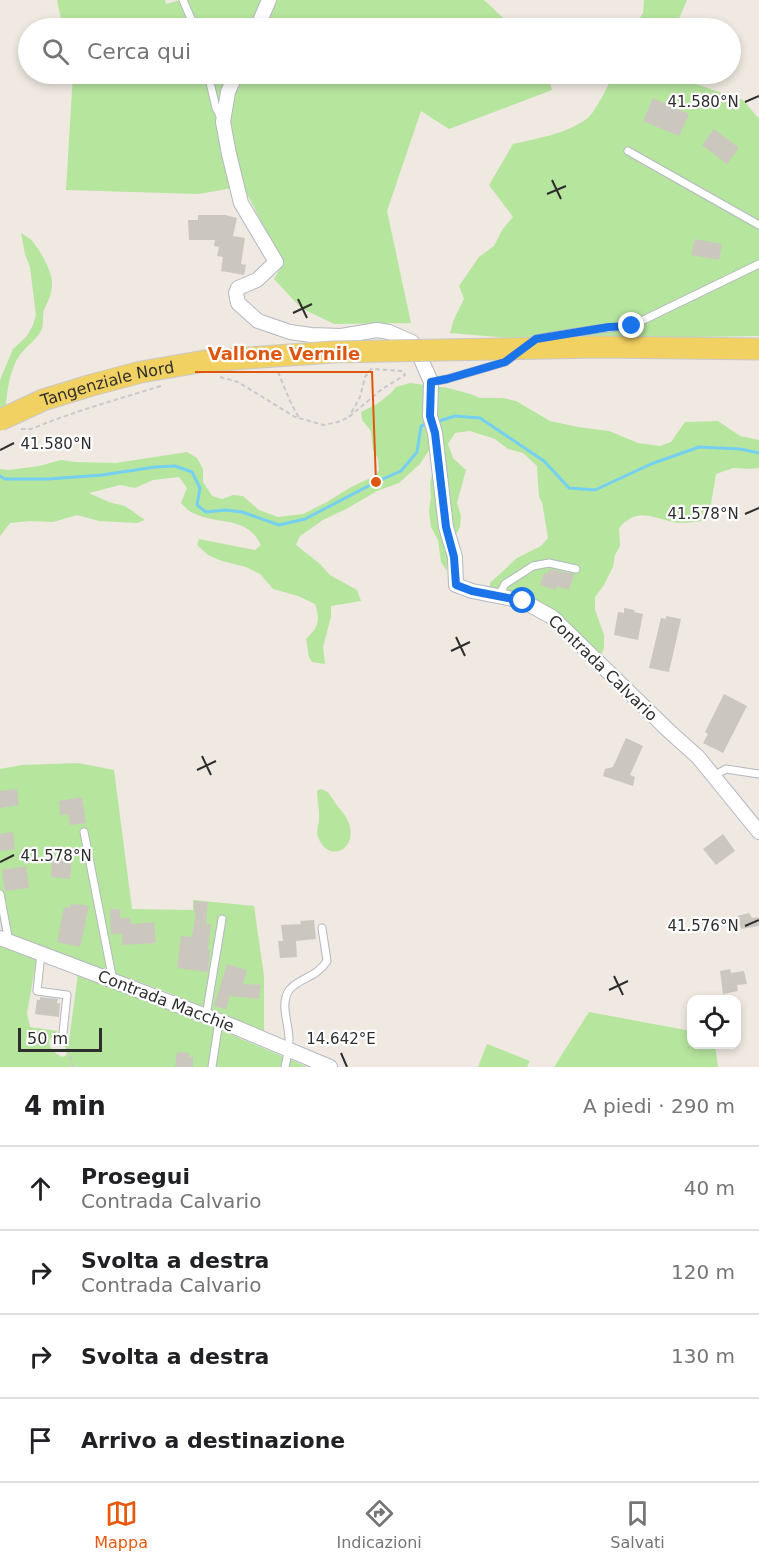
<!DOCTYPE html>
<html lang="it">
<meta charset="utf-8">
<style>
:root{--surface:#fff;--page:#f2f2f2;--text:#202124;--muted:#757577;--line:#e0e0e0;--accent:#ea580c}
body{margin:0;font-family:"DejaVu Sans",sans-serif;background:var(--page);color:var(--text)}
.controls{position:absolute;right:18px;bottom:18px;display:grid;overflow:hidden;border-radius:12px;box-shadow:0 3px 9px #0003}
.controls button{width:54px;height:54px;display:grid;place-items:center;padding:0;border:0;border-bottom:2px solid var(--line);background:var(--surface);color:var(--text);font:30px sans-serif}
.scale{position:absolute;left:18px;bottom:15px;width:84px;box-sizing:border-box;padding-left:6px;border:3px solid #2e2e2e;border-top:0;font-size:16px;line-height:21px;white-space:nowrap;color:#2e2e2e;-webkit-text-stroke:4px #fff;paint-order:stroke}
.stop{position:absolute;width:18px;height:18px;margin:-14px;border:4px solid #1a73e8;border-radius:50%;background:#fff}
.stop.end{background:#1a73e8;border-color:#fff;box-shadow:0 2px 6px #0008}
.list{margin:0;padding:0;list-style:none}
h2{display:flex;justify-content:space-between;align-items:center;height:78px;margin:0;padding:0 24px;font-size:26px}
h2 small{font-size:20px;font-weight:400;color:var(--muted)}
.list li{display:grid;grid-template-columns:39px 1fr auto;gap:18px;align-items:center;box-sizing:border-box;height:84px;padding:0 24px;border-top:2px solid var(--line)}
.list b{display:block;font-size:22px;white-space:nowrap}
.list p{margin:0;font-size:20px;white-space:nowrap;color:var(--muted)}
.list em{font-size:20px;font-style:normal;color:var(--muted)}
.icon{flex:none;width:33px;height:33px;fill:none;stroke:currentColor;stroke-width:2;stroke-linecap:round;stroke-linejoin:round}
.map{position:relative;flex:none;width:759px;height:1067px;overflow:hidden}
.search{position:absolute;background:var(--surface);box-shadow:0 3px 9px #0003;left:18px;right:18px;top:18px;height:66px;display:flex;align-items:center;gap:15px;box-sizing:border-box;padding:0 21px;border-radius:33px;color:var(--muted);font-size:22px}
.sheet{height:414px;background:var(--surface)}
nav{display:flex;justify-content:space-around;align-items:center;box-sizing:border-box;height:84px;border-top:2px solid var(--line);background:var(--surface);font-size:16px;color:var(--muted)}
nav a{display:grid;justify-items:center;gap:3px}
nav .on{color:var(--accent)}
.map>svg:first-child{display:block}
</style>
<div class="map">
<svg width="759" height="1067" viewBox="0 0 759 1067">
<rect width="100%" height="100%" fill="#efe9e1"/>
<!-- green -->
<g fill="#b6e59e">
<polygon points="57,0 165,0 166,4 180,0 484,0 514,28 63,28"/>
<polygon points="644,0 687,0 675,28 633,28 643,13"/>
<polygon points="73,74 547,74 552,90 449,129 421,111 387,211 411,323 334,324 301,308 274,279 283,264 243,186 199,194 66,190"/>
<path d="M613,74h66l5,6 59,20 16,19v217l-126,2h-123l-60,-5 4,-14 10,-20 -5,-13 20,-29 15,-11 8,-16 11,-13 -24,-32 24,-41c26,-6 53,-10 75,-26 7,-6 22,-35 25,-44z"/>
<path d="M21,233c4,3 9,5 12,9 7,8 20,31 19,42 0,10 -4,17 -8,26 -2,6 0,13 -2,19 -6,13 -22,20 -28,37 -6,14 -7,30 -9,45l-5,4v-35l13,-31 14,-13 6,-11 3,-10 -6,-48 -5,-13z"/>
<path d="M410,383l38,5 22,6 10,4h23l13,3 34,20 28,6 31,4 29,12 22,3 11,-4 14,-20 33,-1 22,15 19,4v28l-9,1 -17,-1 -17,6 -6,36 -8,11c-10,1 -19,3 -29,1 -22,-5 -36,-15 -54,6l1,18 -5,9 -2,12 -9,18 -9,12v13l9,25v13l-3,7c-14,-10 -22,-22 -33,-33 -19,-18 -54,-24 -78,-32v-7l27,-25 24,-12 7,-8 -6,-36 -3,-5 -2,-31 -14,-13 -15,-4 -13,-10 -25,-8 -15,2 -7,11 5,14 13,12 -9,33 4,13 -1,11 -4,7 -9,20v17l-6,-9 -3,-22 -7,-13 -2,-17 2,-13 -1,-15 3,-10 -2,-25 -11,17 -21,19 -22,8 -29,17 -25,12 -23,16 -4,9 24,19 10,11 27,15 4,11 -30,5v11l-8,30 2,17 -13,-2 -3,-5 -3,-18c12,-12 15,-18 9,-35l-17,-8 -25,-7 -13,-15 -14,-7 -24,-6 -14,-6 -11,-10 2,-6 56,11 6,-5c-15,-31 -45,-19 -70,-33 -4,-2 -7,-6 -10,-9l6,-15 -8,-11 -26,3 -18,8 -15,-3 -31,8 20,9 16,4 20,14 -8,3 -38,-2 -22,-6 -24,7 -23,-1 -20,2 -10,13v-67l9,1 30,-4 22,-6 14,2 41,1 71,-11 10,6 6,11v13l9,14 10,3 11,-4 10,1 16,14 19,7 25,-3 24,-12 24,-15 24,-11 4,-6 -1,-12 -5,-8 -2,-19 -9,-11 -1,-8 16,-8 14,-11 5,-6z"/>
<polygon points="78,763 114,770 132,909 193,910 193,900 254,906 264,976 264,1031 164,991 2,933 0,918 0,769 22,765"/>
<path d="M320,789c10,2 11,8 16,15 5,7 11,12 13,20 9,26 -21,40 -31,13 -2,-7 1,-12 1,-18 1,-9 -2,-19 -2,-28z"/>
<path d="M0,943l37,14 -10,56 3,14 28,4c-14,9 -10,19 4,26l5,-2 -3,-14 5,-1 9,-66 90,34 140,59h-308z"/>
<polygon points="589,1012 691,1031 692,1044 715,1045 718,1067 554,1067"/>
<polygon points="487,1044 530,1061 527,1067 478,1067"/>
</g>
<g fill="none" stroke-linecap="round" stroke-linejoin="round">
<!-- stream -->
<g stroke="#75cff0" stroke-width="3">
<polyline points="436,422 455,416 480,418 544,461 569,488 595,490 651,464 699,447 740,449 759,453"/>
<polyline points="0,476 5,479 49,479 102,475 155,467 175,466 192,472 200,488 197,505 206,512 225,510 242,512 279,525 305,519 376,482 401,471 417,452 421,426 429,423"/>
</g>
</g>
<!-- building -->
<g fill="#cbc7bf">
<polygon points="653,98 689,114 679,136 643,121"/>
<polygon points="714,129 739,148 727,164 702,145"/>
<polygon points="198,215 225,215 237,218 233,236 245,238 241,264 246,265 244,275 221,271 223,257 217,256 219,247 214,246 215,240 189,240 188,220 198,220"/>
<polygon points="695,239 722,244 719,260 691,255"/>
<polygon points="549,569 574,574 569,590 557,586 556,590 540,585 544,573 547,574"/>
<polygon points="624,608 635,610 634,612 643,614 638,640 614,635 618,612 624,613"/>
<polygon points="666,616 681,619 669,672 649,668 661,618 666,619"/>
<polygon points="724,694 747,706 723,753 703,743 708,734 705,732"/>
<polygon points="626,738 643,746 630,775 635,777 633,786 603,776 605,769 613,767"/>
<polygon points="17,789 19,805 0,808 0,791"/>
<polygon points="82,797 86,823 70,825 68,814 60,815 59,801"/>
<polygon points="13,832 15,849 0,851 0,834"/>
<polygon points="723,834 735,851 716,865 703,849"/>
<polygon points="52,857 72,859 70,879 51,877"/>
<polygon points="26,866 29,888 5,891 2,870"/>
<polygon points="194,901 208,902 206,924 211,924 208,949 210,950 208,972 177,968 181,936 192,937 196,913 194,913"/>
<polygon points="71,904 78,905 78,904 89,906 80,947 57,942 64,907 70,908"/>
<polygon points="110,909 120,909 120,918 130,918 131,924 154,922 156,943 122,945 122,934 111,934"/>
<polygon points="749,913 752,918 758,917 759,926 741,929 737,916"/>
<polygon points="314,920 316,939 296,941 297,957 280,958 278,941 283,941 281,925 301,924 300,921"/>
<polygon points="227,964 247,970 243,984 261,985 259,999 230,996 226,1009 214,1006"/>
<polygon points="730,969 731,973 744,971 747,984 737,985 738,991 723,994 720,971"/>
<polygon points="40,997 58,999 57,1003 60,1003 59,1017 35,1014 37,1000 40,1000"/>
<polygon points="177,1052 189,1053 189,1057 193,1057 193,1067 175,1067"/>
</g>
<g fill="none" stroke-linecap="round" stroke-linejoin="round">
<!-- lane casing -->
<g stroke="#b4b7c1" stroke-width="9">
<g id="lane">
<polyline points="183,0 195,28"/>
<polyline points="208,74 216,108 222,120"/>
<polyline points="628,151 759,225"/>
<path d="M534,340l2,-1c32,-6 63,-11 95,-13l128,-62"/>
<polyline points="431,382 447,379 505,362 516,354"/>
<polyline points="499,595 505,584 533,566 549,563 576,569"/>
<polyline points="713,776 726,769 759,774"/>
<polyline points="84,832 113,981"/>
<polyline points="0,894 9,942"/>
<polyline points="41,954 37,991 67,995 63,1033"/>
<polyline points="206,1016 222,919"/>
<polyline points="212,1067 219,1021"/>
<path d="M285,1067c2,-9 4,-19 4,-28 0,-16 -10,-36 1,-50 11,-12 26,-11 37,-28l-5,-33"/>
</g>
</g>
<!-- street casing -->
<g stroke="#b4b7c1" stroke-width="16">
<g id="street">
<polyline points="257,28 269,0"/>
<polyline points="236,74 228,92 223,122 229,154 241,203 276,262 257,280 238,288 236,293 238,303 258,321 290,332 311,335 341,336 377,330 389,332 412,342 421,359 431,382 430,416 435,433 446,527 455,557 456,585 472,591 523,601 552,617 670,732 698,757 759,832"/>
<polyline points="0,938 230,1025 330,1067"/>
</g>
</g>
<!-- path -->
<g stroke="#c9c9c9" stroke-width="2" stroke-dasharray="4.5 3" stroke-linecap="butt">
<polyline points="278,372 290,401 299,418"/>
<polyline points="220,377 238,382 295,417 324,425 338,422 349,417 382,389 405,375 403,371 371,369 365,377 360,397 349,417"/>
<path d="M21,429h10c44,-18 88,-30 133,-44"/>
<polyline points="66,1041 73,1067"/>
</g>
<!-- lane -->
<use href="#lane" stroke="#fff" stroke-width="7"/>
<!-- street -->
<use href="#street" stroke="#fff" stroke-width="14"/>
<!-- primary-bridge casing -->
<g stroke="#c9c9c9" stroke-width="23" stroke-linecap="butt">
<g id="primary-bridge">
<path id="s1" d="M0,420l43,-20 49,-15 49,-13 64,-11 128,-9 266,-5 160,2"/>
</g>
</g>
<!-- primary-bridge -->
<use href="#primary-bridge" stroke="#f2d163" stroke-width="21"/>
</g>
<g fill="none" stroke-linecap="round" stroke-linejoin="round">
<!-- route -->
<polyline stroke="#1a73e8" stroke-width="8" points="523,601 472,591 456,585 454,557 446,527 435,433 430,416 431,382 447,379 505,362 536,339 609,327 632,326"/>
</g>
<!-- ticks -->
<path fill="none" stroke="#2e2e2e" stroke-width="2" d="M745,102l14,-6M552,180l9,19M547,194l19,-8M298,299l9,19M293,313l19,-9M0,450l14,-7M745,514l14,-6M456,637l9,19M451,651l19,-9M202,756l9,19M197,770l19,-9M0,862l14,-7M745,926l14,-6M614,976l9,19M609,990l19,-9M341,1053l6,14"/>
<g text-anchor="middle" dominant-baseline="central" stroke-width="4.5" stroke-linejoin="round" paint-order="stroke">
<!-- street labels -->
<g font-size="16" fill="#2e2e2e" stroke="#fff">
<text stroke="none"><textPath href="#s1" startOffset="114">Tangenziale Nord</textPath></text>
<text transform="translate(603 668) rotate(44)">Contrada Calvario</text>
<text transform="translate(166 1001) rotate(21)">Contrada Macchie</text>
</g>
</g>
<g font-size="15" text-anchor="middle" fill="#2e2e2e" stroke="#fff" stroke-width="4.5" stroke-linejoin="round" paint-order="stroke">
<text x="703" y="107">41.580°N</text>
<text x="56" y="449">41.580°N</text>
<text x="703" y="519">41.578°N</text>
<text x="56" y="861">41.578°N</text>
<text x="703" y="931">41.576°N</text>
<text x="341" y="1044">14.642°E</text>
</g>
<!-- callouts -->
<path fill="none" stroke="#df570e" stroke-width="2" d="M376 482L372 372H195"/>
<circle fill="#df570e" stroke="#fff" stroke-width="2" cx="376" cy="482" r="6"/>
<g font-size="18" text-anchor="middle" font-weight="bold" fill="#df570e" stroke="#fff" stroke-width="4.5" stroke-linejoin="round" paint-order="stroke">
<text x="284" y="360">Vallone Vernile</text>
</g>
</svg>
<div class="controls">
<button><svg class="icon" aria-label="locate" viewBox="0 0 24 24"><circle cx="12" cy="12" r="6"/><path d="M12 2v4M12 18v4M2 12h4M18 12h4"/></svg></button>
</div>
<div class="scale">50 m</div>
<div class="stop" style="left:523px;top:601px"></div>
<div class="stop end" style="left:632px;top:326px"></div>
<div class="search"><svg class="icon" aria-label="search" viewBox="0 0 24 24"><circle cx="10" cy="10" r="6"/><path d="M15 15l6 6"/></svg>Cerca qui</div>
</div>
<section class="sheet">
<h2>4 min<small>A piedi · 290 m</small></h2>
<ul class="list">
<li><svg class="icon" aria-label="ahead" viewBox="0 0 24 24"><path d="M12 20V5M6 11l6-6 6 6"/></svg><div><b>Prosegui</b><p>Contrada Calvario</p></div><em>40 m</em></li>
<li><svg class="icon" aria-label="right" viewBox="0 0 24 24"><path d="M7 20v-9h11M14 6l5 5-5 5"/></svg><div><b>Svolta a destra</b><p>Contrada Calvario</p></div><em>120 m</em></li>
<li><svg class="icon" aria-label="right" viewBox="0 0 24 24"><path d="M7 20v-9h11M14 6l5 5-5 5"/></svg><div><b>Svolta a destra</b></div><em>130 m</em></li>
<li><svg class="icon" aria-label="arrive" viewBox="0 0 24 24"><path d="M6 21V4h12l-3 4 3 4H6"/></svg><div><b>Arrivo a destinazione</b></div></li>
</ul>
</section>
<nav>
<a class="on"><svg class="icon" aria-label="map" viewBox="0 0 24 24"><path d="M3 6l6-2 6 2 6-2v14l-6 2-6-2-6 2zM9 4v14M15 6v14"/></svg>Mappa</a>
<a><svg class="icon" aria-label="directions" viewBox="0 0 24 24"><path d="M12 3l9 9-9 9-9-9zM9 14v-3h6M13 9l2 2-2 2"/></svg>Indicazioni</a>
<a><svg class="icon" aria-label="saved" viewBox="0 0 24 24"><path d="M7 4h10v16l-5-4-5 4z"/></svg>Salvati</a>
</nav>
